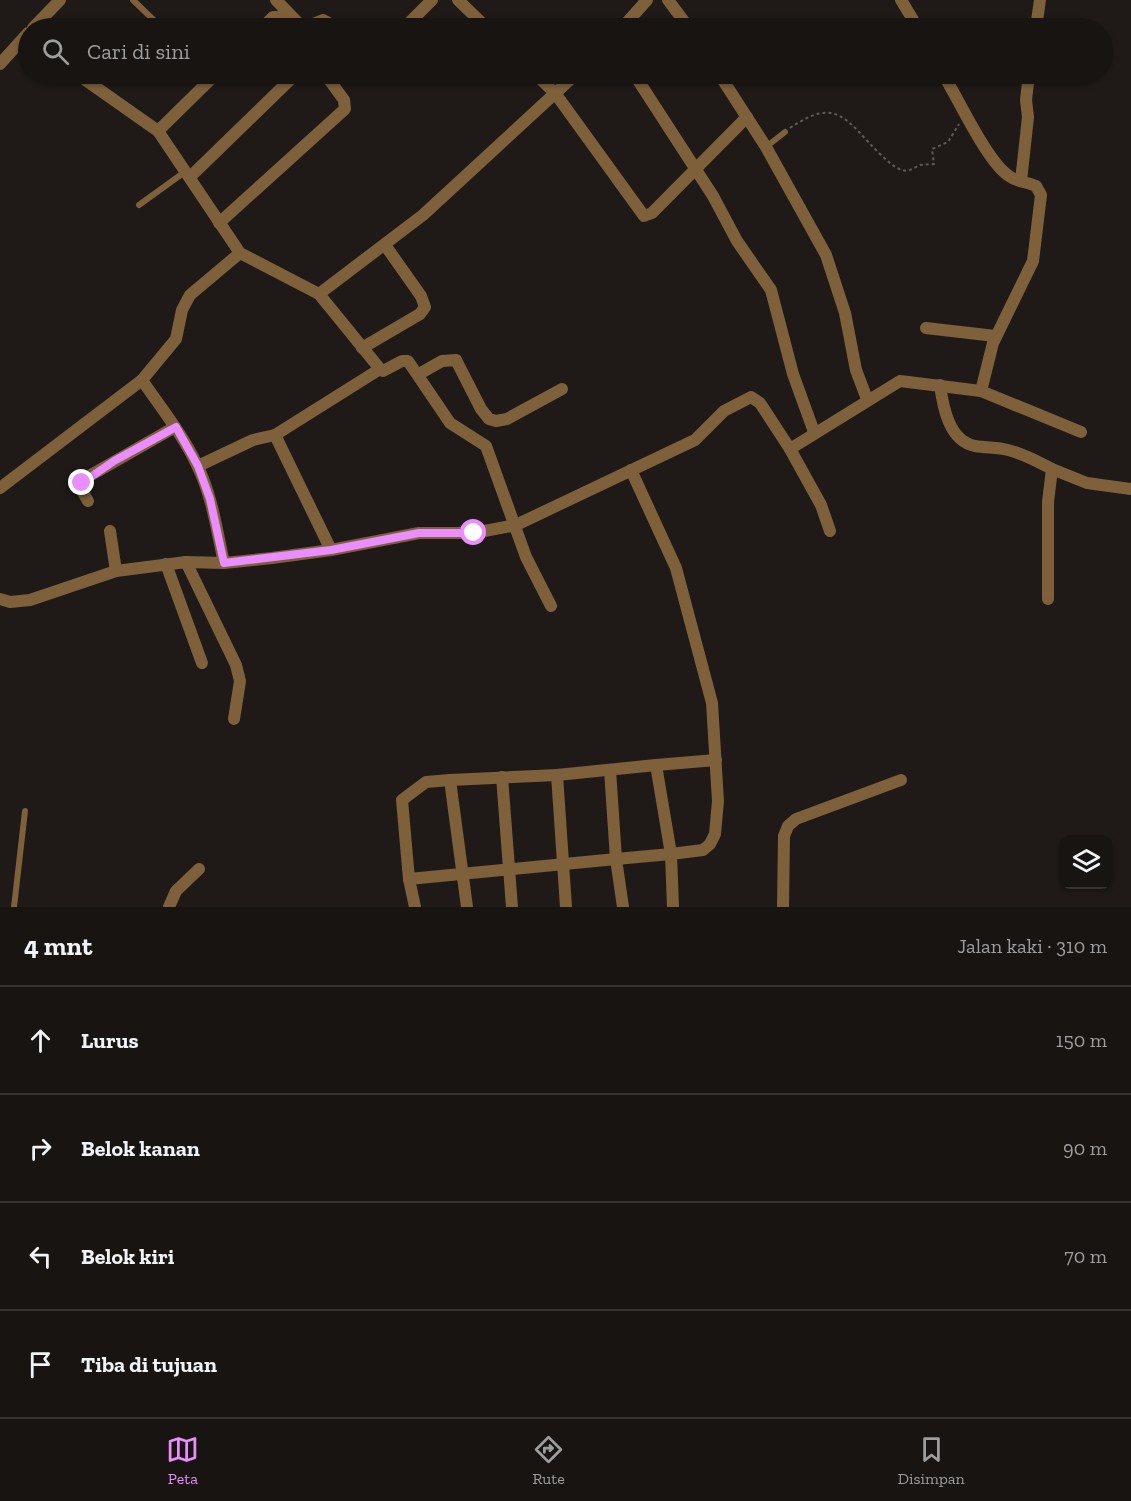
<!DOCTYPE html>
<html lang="id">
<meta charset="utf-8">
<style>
:root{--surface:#171411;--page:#24211f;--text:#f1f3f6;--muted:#9e9e9f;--line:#363331;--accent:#ea8dfd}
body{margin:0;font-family:"Zilla Slab",serif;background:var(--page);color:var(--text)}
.controls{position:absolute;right:18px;bottom:18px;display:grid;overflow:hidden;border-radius:12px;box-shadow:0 2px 4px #0004}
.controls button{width:54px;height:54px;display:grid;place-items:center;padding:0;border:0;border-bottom:2px solid var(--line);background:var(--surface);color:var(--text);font:30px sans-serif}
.stop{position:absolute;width:18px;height:18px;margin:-14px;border:4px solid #ea8dfd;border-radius:50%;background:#fff}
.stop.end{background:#ea8dfd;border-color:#fff;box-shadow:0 2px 6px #0008}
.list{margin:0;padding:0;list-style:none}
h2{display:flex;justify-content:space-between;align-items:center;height:78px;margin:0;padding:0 24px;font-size:26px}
h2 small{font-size:20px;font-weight:400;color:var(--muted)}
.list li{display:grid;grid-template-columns:39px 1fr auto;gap:18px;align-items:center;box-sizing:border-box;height:108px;padding:0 24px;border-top:2px solid var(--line)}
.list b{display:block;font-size:22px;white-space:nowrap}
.list em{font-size:20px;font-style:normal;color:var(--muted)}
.icon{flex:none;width:33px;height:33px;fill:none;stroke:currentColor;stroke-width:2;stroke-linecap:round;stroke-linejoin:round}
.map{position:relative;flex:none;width:1131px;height:907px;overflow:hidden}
.search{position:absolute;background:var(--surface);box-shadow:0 2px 4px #0004;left:18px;right:18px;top:18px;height:66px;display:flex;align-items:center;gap:15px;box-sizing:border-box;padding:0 21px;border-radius:33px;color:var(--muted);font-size:22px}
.sheet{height:510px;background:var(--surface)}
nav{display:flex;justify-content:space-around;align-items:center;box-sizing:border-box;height:84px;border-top:2px solid var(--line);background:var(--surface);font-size:16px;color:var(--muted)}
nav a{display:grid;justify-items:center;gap:3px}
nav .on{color:var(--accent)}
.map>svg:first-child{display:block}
</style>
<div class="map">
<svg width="1131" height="907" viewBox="0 0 1131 907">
<rect width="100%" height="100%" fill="#1f1a17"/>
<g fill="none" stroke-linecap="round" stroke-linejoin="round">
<!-- path -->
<path stroke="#605b58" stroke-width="2" stroke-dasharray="3 3" stroke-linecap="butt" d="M790,128c48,-33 56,-7 91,27 9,8 15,15 27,16l12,-6 14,-1 -2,-15 16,-7 11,-18"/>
<!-- lane -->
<g stroke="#7e603b" stroke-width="6">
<polyline points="133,0 162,28"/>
<polyline points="766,147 785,132"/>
<polyline points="139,205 186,171"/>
<polyline points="14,907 25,811"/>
</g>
<!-- street -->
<g stroke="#7e603b" stroke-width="12">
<polyline points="276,0 303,28 323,20 338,28"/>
<polyline points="458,0 487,28"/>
<polyline points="668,0 689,28"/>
<polyline points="901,0 918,28"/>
<polyline points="33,28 60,0"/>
<polyline points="262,28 273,17 280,17 291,28"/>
<polyline points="404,28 432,0"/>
<polyline points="622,28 647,0"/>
<polyline points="1036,28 1040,0"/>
<polyline points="0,64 28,33"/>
<polyline points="77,74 158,131 240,253 319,294 380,369 383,371 402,361 408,361 450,423 486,446 526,557 551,606"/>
<polyline points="535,74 555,93 644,216 652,213 747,117"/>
<polyline points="634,74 713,196 737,241 771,290 793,374 814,432"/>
<polyline points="719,74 766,147 826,255 845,313 856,370 867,399"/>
<path d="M943,74c15,24 44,88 66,102 8,6 18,6 27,10l5,9 -8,66 -40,82 -12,48"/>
<polyline points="158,131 216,74"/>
<polyline points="190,177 296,74"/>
<polyline points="1021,181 1028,117 1026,100 1029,74"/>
<polyline points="219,223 345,109 344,100 325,74"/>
<polyline points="319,294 423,215 576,74"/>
<polyline points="926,328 995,336"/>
<polyline points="362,348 420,314 425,307 421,296 385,245"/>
<polyline points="419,374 442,361 456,360 481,409 489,419 496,421 507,419 562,389"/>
<path d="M142,380c19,28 41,55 55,85 15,30 20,66 27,98"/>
<path d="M940,385c3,22 9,56 35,61 11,2 23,1 33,4 16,4 30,12 44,19l-4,33v97"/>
<polyline points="275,435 331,550"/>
<polyline points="790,449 821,505 830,531"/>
<polyline points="198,466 253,440 275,435 380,369"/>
<polyline points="1052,469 1087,483 1131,489"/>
<polyline points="631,470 676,568 712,703 718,801 715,834 710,844 703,850 671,854 673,907"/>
<polyline points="0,488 142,380 176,339 182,310 190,295 240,253"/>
<polyline points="88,501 81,489 82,483 91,475 175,427"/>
<polyline points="110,531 116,571"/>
<polyline points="186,562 236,665 240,681 234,719"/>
<polyline points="166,564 202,663"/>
<polyline points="0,599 10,602 30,600 116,571 186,562 224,563 272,558 331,550 419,533 474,533 516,525 695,440 724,411 751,397 760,403 790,449 900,381 981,391 1081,432"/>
<polyline points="502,777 512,907"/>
<polyline points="409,879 402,800 426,782 450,780"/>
<polyline points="169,907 176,891 199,869"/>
<polyline points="415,907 409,879 616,859 610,770"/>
<polyline points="467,907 450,780 557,775"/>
<polyline points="566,907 557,775 656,765"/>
<polyline points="623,907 616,859 671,854 656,765 716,760"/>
<polyline points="783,907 784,836 788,826 796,819 901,780"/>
</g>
</g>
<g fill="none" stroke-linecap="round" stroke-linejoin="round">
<!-- route -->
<polyline stroke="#ea8dfd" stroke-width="8" points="82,483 114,461 176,427 198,466 210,499 224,563 331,550 419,533 474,533"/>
</g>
</svg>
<div class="controls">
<button><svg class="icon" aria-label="layers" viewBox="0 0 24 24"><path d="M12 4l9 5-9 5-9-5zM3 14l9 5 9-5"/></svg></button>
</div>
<div class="stop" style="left:474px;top:533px"></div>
<div class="stop end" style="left:82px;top:483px"></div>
<div class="search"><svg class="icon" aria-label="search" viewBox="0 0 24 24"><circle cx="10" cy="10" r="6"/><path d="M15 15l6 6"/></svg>Cari di sini</div>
</div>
<section class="sheet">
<h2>4 mnt<small>Jalan kaki · 310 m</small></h2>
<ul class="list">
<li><svg class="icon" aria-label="ahead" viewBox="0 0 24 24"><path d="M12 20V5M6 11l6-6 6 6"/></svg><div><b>Lurus</b></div><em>150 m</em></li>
<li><svg class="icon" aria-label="right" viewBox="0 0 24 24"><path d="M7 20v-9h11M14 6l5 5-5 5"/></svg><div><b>Belok kanan</b></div><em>90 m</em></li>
<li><svg class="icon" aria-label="left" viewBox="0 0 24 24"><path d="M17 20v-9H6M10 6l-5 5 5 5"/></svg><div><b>Belok kiri</b></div><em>70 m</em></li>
<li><svg class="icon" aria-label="arrive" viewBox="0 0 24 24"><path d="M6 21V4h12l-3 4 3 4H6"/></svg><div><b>Tiba di tujuan</b></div></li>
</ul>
</section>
<nav>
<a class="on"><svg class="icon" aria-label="map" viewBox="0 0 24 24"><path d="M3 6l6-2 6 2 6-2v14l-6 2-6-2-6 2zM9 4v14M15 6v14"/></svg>Peta</a>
<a><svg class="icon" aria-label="directions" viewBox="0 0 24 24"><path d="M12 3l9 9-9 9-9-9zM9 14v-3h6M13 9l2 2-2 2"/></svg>Rute</a>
<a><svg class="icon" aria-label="saved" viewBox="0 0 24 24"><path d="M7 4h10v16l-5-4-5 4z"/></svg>Disimpan</a>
</nav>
